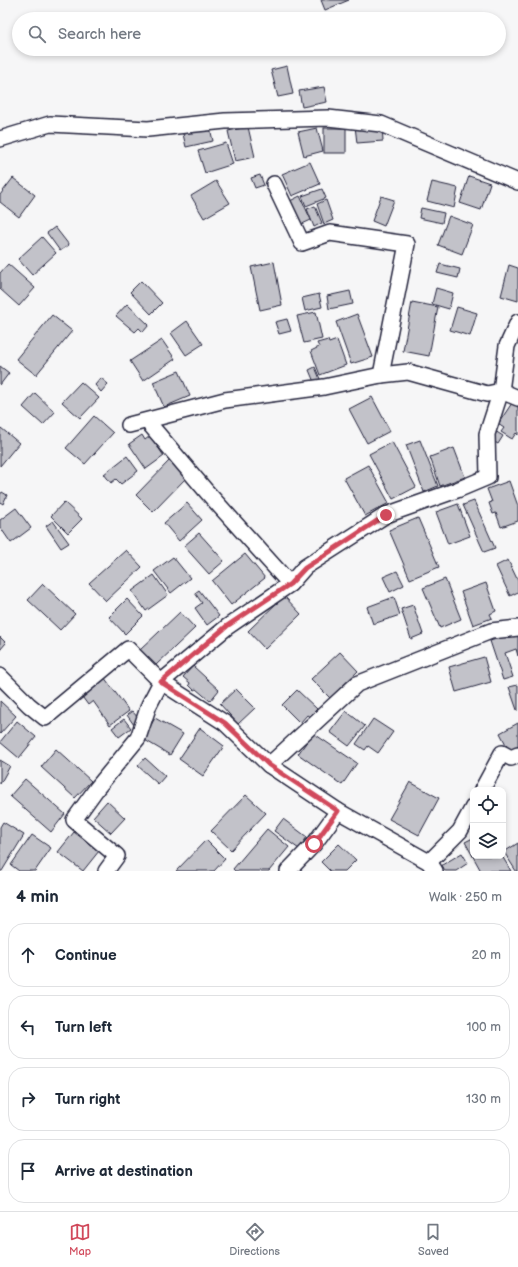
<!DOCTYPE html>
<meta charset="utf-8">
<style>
:root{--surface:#fff;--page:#f2f2f3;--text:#1f2937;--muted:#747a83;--line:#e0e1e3;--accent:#d1495b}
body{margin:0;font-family:"Balsamiq Sans",sans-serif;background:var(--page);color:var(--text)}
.controls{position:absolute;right:12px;bottom:12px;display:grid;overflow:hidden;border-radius:8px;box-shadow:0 2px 6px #0003}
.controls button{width:36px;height:36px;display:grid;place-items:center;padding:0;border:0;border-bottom:1px solid var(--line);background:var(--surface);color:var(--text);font:20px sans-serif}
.stop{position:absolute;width:12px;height:12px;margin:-9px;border:3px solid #d1495b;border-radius:50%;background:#fff}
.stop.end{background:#d1495b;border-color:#fff;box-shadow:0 1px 4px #0008}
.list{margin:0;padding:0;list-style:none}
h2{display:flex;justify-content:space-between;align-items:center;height:52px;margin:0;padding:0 16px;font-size:17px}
h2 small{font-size:13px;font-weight:400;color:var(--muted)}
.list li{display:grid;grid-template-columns:26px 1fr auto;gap:12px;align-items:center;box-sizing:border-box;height:64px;margin:0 8px 8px;padding:0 8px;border:1px solid var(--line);border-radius:16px}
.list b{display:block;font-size:15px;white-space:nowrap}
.list em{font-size:13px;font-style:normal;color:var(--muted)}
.icon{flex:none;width:22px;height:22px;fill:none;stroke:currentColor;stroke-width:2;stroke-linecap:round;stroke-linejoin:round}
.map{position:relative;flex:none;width:518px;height:871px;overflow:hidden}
.search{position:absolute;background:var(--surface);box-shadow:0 2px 6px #0003;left:12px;right:12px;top:12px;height:44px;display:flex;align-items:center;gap:10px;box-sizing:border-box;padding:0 14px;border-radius:22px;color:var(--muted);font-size:15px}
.sheet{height:340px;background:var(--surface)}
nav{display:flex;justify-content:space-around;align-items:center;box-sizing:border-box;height:56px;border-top:1px solid var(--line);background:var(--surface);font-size:11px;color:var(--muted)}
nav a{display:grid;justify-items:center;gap:2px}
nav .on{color:var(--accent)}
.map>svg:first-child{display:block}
</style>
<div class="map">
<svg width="518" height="871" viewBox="0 0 518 871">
<rect width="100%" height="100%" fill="#f6f6f7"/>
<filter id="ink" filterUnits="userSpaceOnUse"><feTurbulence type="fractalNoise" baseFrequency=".025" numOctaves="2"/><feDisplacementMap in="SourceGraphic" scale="8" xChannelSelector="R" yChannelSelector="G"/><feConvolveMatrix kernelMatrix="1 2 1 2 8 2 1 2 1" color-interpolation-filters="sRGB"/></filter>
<g filter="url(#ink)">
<!-- building -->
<g fill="#c2c2c9" stroke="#22223b">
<polygon points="321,0 349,0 325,10"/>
<polygon points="287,66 293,94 278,97 271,70"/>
<polygon points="324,87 327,102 302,107 299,91"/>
<polygon points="382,125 383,141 357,143 355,126"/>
<polygon points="248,127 255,157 235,161 228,131"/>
<polygon points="210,128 213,141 186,147 183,134"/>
<polygon points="317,128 323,151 304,156 298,132"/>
<rect x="324" y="128" width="22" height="25"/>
<polygon points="226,143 233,164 205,173 198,151"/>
<polygon points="310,162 320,184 292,196 282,174"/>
<polygon points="260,175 264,185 255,188 251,178"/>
<polygon points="469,176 490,183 481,210 460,203"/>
<polygon points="13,178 35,195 19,217 0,202 0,195"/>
<polygon points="216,181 230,203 204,218 191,196"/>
<polygon points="432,182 458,188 454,208 427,201"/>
<polygon points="322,189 326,198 306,206 302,196"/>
<polygon points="300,196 311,220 300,225 290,201"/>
<polygon points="381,196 394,200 384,226 372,221"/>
<polygon points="326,200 333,220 324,224 317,204"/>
<polygon points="315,206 322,223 314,227 307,209"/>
<polygon points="421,208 444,213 442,223 419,218"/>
<polygon points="449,216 473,225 462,254 438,245"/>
<polygon points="55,227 69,245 60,251 47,233"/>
<polygon points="42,237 56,253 32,275 18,259"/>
<polygon points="274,262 282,305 260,310 251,267"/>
<polygon points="8,264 35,288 19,306 0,289 0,273"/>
<polygon points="440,264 460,269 458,278 437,273"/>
<polygon points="509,265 518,268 518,301 501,296"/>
<polygon points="141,281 162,303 151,314 130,292"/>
<polygon points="436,288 453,293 449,309 432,304"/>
<polygon points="350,291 353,304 329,309 327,296"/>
<polygon points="319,294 322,307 305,311 302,298"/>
<polygon points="412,302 438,307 429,356 403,351"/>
<polygon points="127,304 149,325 143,332 139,328 135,332 116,316"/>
<polygon points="457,307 477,313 470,336 450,330"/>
<polygon points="316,312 322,339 304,343 297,316"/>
<polygon points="357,314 373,357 351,364 336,322"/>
<polygon points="52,315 72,331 36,375 16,359"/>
<polygon points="287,319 291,331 279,334 275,322"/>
<polygon points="187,321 203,344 186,355 171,333"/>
<polygon points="162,340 175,359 143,381 130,361"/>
<polygon points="328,340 329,343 337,340 346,365 320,375 311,351 319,347 317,343"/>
<polygon points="0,366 9,373 0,385"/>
<polygon points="315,367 320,379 314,382 309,370"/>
<polygon points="179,371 190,396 164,407 153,382"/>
<polygon points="101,378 108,384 101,392 95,385"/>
<polygon points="81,382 99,398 80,418 62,402"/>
<polygon points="35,393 55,412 43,425 23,407"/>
<polygon points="372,397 390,431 367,443 349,409"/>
<polygon points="512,403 518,407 518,435 516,433 512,439 501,432 504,428 498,424"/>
<polygon points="94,416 113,433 85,464 66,448"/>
<polygon points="1,428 19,443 0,466 0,429"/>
<polygon points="495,431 503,436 498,444 490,439"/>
<polygon points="142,435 145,440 150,436 164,456 146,469 129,444"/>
<polygon points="420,440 438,486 424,492 406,445"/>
<polygon points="392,442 416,487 393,499 369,454"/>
<polygon points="454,448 465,477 440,486 430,457"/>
<polygon points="127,456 138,471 121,484 116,479 111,483 104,474"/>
<polygon points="170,460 187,477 153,512 136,495"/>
<polygon points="368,465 389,503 365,516 344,478"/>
<polygon points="509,481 518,506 518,521 501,527 496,513 493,514 489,503 492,502 487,489"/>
<polygon points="2,492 7,495 3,504 0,502 0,495"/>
<polygon points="474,501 495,548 484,552 463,505"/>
<polygon points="64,502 82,519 68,533 51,516"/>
<polygon points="187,503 202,520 179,541 164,523"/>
<polygon points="458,504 470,536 448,544 436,512"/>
<polygon points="16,508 31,528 11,543 0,527 0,520"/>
<polygon points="418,518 439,567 410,579 389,530"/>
<polygon points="53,521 69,543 61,548 46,526"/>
<polygon points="199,533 224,561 209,574 184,546"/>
<polygon points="126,550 142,567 106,601 89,583"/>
<polygon points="245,554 265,578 231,605 212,581"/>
<polygon points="173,557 190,578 171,593 154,571"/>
<polygon points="508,560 518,581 518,592 510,596 496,566"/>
<polygon points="397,571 404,585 390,592 383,577"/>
<polygon points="154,575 168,595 146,611 132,591"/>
<polygon points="445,579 461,619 440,628 423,588"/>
<polygon points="486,583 496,611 490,614 492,618 473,625 461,592"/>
<polygon points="43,584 75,614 60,630 28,600"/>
<polygon points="199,590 219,616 207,625 195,608 202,603 195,593"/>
<polygon points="284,596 301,614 265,649 248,631"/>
<polygon points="394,597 400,615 373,624 367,607"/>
<polygon points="127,599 143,616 125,634 109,617"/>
<polygon points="413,605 423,634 411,639 401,609"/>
<polygon points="180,612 195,628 155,666 140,650"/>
<polygon points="518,632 518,656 516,649 505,653 513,677 503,680 490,641"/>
<polygon points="0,637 6,643 0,650"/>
<polygon points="340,652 358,671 330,698 311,679"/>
<polygon points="484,657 491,682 456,692 449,667"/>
<polygon points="193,666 219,690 210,701 196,689 194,690 189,685 190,683 183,677"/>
<polygon points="104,677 129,711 110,725 93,701 88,705 80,694"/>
<polygon points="518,685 518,710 517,710 509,687"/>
<polygon points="236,689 255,708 238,724 220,704"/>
<polygon points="297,690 317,709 310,717 307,715 300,723 282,705"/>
<polygon points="0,701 16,716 0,734"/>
<polygon points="132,711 140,720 134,725 127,715"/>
<polygon points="346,711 365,726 349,746 330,732"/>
<polygon points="155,718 183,734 170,755 143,739"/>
<polygon points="124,719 131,728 119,737 112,728"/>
<polygon points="373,719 393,732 378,753 368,746 365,750 356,744"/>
<polygon points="17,721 36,737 19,758 0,742"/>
<polygon points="518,723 518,748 510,752 500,733"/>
<polygon points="200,728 224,746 203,776 179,759"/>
<polygon points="313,733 357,763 342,785 298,754"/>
<polygon points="56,749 91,781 75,798 41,767"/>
<polygon points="145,758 165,776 158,784 138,766"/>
<polygon points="0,760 10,766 0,784"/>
<polygon points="25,779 65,814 51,832 10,796"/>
<polygon points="410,782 439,798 419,835 389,819"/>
<polygon points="246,795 266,813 231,850 211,831"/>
<polygon points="107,801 125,818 111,833 93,817"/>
<polygon points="283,819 307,837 299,849 274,831"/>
<polygon points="3,822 24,835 2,871 0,871 0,827"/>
<polygon points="267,829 289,847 269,871 235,871 233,869"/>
<polygon points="74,832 99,851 83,871 58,852"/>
<polygon points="32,835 51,848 35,871 19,871 11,865"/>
<polygon points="473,838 473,856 502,856 511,871 481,871 465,842"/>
<polygon points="206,840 225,859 214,871 176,871"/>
<polygon points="518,843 518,871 516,871 504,852"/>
<polygon points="339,844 356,860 345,871 330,871 321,862"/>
<polygon points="462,853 468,863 456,871 445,871 442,865"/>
</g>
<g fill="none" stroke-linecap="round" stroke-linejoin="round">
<!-- minor casing -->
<g stroke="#22223b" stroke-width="18">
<g id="minor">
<polyline points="0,139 50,124 148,129 225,121 328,118 381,124 518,182"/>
<polyline points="274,184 302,243 330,233 407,244 381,375"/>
<polyline points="147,421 207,492 290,584 227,627 161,682 225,723 269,765"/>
<polyline points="129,425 225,400 324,387 381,375 408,372 487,394 501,391 518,398"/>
<polyline points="290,584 305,567 386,515 457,490 488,477 487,434 501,391 507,346 518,322"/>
<polyline points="0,676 29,705 45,718 128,649 161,682 149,705 138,738 97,788 74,820 117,856 106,871"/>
<polyline points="482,790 502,753 511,758 518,755"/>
<polyline points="338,811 429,862 435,871"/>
<polyline points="429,862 460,831 473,807"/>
<polyline points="288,871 314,844 338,811 269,765 357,684 491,631 518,628"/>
</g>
</g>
<!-- minor -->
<use href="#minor" stroke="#fff" stroke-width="15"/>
</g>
</g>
<g fill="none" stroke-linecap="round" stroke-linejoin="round" filter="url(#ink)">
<!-- route -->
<polyline stroke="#d1495b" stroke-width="5" points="314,844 338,811 269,765 225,723 161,682 227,626 290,584 305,568 386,515"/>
</g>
</svg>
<div class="controls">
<button><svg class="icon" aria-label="locate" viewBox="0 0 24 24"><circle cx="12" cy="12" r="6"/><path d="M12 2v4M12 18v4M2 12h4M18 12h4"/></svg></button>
<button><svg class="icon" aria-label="layers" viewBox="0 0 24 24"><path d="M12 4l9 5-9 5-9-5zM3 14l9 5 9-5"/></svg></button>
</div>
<div class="stop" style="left:314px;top:844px"></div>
<div class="stop end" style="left:386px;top:515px"></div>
<div class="search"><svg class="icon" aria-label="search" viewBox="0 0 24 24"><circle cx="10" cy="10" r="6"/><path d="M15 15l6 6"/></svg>Search here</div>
</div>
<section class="sheet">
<h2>4 min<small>Walk · 250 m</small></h2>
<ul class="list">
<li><svg class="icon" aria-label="ahead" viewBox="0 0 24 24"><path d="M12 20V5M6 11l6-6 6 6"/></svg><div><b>Continue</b></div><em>20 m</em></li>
<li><svg class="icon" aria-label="left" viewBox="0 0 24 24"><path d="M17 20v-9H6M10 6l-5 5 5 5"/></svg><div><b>Turn left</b></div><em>100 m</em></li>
<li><svg class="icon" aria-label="right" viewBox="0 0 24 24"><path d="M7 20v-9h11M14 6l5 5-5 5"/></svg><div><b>Turn right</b></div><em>130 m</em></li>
<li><svg class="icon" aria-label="arrive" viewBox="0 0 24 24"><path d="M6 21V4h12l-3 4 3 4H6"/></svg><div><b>Arrive at destination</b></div></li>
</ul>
</section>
<nav>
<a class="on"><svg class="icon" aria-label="map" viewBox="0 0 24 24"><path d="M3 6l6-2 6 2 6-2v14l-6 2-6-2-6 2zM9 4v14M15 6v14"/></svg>Map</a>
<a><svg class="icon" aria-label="directions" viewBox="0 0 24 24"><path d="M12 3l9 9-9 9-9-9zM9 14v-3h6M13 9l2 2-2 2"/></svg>Directions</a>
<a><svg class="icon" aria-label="saved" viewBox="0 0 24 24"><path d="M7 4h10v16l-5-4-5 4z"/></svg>Saved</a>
</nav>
